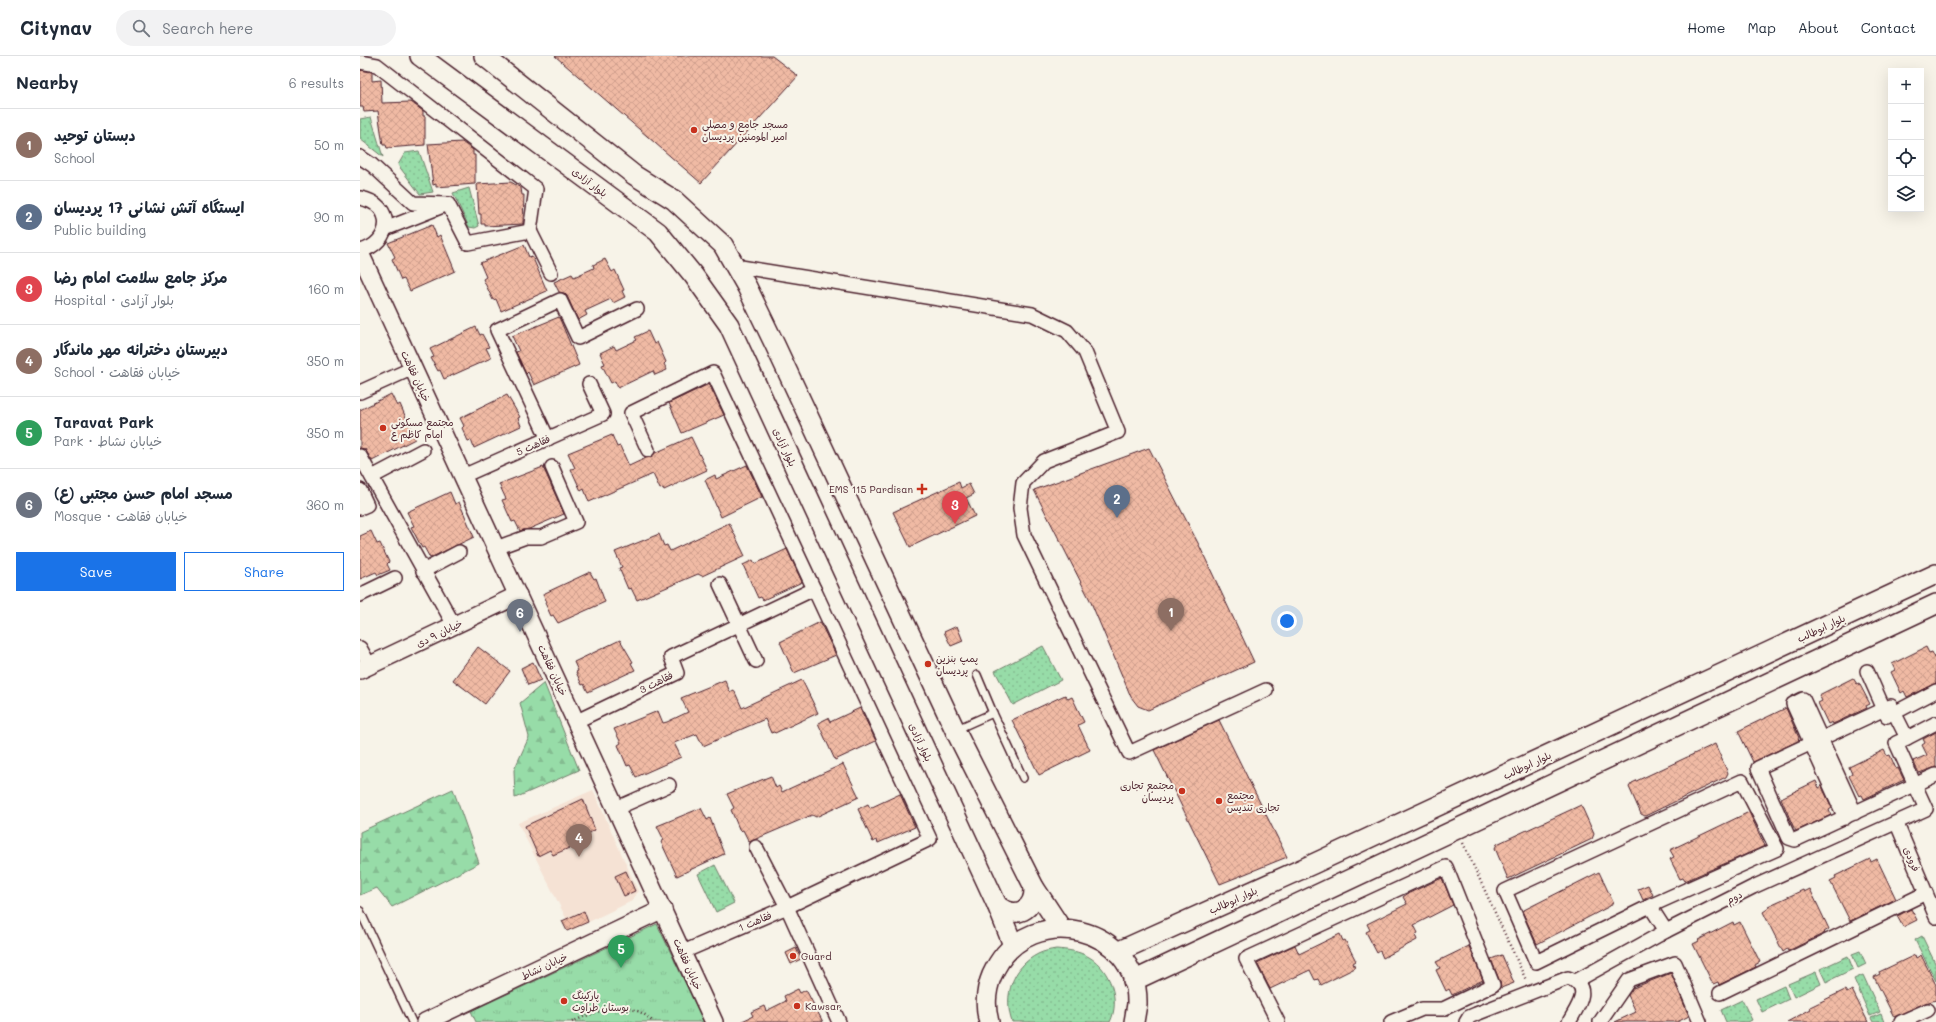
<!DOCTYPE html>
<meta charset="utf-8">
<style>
:root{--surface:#fff;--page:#f2f2f3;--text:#1f2937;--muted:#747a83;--line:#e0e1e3;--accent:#1a73e8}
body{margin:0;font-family:Mali,"Playpen Sans Arabic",sans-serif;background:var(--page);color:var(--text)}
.controls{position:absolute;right:12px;top:12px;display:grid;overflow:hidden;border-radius:0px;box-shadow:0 4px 16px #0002}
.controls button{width:36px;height:36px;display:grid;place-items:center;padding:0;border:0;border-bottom:1px solid var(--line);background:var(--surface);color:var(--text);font:20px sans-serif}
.you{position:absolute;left:927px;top:565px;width:14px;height:14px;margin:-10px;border:3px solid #fff;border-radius:50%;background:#1a73e8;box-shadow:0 0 0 6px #1a73e833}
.badge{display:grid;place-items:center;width:26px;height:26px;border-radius:50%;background:var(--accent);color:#fff;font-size:13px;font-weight:700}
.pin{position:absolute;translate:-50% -33px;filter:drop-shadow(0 1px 2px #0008)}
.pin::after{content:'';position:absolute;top:21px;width:14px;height:12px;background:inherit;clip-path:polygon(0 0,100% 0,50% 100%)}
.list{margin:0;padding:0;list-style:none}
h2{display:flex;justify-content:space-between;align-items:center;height:52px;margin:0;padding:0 16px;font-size:17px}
h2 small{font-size:13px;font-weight:400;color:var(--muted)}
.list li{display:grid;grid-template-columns:26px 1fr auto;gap:12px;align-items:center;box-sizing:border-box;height:72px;padding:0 16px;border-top:1px solid var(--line)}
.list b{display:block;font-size:15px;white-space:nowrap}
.list p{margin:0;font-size:13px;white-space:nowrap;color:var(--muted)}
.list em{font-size:13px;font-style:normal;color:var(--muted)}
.actions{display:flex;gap:8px;padding:12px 16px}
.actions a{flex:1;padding:9px 0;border:1px solid var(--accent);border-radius:0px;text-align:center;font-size:14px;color:var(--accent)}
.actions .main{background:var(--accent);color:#fff}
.icon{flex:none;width:22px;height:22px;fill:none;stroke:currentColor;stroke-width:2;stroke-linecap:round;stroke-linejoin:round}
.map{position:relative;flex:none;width:1576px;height:966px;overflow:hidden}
header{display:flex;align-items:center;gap:24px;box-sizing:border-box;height:56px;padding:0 20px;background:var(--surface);border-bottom:1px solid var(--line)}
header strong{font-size:19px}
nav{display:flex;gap:22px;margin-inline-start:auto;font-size:14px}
.search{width:280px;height:36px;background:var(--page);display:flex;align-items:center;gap:10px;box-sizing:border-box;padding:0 14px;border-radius:22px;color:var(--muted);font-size:15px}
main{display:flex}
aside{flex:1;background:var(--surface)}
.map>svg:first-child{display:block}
</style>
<header>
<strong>Citynav</strong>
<div class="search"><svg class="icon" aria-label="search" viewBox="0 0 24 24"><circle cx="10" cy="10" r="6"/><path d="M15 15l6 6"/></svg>Search here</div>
<nav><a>Home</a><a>Map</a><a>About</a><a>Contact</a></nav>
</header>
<main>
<aside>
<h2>Nearby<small>6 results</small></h2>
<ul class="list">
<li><span class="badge" style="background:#8d6e63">1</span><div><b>دبستان توحید</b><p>School</p></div><em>50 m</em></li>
<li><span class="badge" style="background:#5c6f8a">2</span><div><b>ایستگاه آتش نشانی 17 پردیسان</b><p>Public building</p></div><em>90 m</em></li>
<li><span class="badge" style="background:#e0444e">3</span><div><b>مرکز جامع سلامت امام رضا</b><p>Hospital · بلوار آزادی</p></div><em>160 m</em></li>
<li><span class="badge" style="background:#8d6e63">4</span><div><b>دبیرستان دخترانه مهر ماندگار</b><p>School · خیابان فقاهت</p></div><em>350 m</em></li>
<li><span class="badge" style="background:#2e9e5b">5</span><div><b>Taravat Park</b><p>Park · خیابان نشاط</p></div><em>350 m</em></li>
<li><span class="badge" style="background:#6b7280">6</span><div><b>مسجد امام حسن مجتبی (ع)</b><p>Mosque · خیابان فقاهت</p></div><em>360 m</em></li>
</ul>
<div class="actions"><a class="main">Save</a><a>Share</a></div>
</aside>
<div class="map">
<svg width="1576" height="966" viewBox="0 0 1576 966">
<defs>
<pattern id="grass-dots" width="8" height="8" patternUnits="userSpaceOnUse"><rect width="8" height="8" fill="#97dca8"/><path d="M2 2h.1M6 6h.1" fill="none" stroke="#84bc91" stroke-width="1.8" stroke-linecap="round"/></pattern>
<pattern id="forest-firs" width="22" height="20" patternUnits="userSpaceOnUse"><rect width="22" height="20" fill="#97dca8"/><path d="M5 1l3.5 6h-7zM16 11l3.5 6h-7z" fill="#84bc91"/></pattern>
<pattern id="park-tufts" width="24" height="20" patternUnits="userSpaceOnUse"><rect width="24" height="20" fill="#97dca8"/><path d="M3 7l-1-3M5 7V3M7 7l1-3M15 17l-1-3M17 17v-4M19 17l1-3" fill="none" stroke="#84bc91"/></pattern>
<pattern id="building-cross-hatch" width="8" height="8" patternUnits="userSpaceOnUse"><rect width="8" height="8" fill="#f0baa4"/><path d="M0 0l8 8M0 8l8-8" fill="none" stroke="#cf9f8d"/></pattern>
</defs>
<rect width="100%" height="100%" fill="#f7f3e8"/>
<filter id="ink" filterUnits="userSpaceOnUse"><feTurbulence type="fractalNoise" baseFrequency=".025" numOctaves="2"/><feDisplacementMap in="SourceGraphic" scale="8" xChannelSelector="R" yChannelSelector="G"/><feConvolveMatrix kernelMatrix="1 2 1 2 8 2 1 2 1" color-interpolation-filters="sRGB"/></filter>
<g filter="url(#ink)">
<!-- built -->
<polygon fill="#f5e2d4" points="233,734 278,835 272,845 212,874 158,767"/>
<!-- grass -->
<g fill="url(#grass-dots)" stroke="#707e6a">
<polygon points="11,61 23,101 0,83 0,63"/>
<polygon points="59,95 73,136 60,138 38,109 45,97"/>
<polygon points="109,132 119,170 115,172 109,171 93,137"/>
<polygon points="683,590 701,624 653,649 635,615"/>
<polygon points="355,809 374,847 356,856 338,818"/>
<polygon points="1562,880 1576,909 1576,925 1555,884"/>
<path d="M696,893c12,1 23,2 33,8 21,12 32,43 21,65h-98c-9,-26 0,-55 26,-68 6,-3 12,-4 18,-5z"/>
<polygon points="1500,895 1506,908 1498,912 1492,898"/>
<polygon points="1488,900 1493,913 1466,926 1460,913"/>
<polygon points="1456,916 1461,928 1434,941 1428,928"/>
<polygon points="1503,919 1520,956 1510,960 1494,923"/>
<polygon points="1424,930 1429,943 1402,956 1396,943"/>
<polygon points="1382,944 1392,964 1388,966 1366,966 1361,954"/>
<polygon points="1521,958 1524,966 1513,966 1511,962"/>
</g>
<!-- forest -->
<g fill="url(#forest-firs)" stroke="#707e6a">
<polygon points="184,627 219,714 155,742 154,714 169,681 160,647"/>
<polygon points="93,733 119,807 32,851 17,832 0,839 0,776"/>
</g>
<!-- park -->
<polygon fill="url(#park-tufts)" stroke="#707e6a" points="297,868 344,966 116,966 111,955"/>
<!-- building -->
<g fill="url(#building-cross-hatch)" stroke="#4a1f2b">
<polygon points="195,0 412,0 438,20 341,127"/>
<polygon points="0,14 12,16 12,25 21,24 22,47 51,46 63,55 63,60 65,60 65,89 27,92 26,89 23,89 18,55 4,56 3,51 0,51"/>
<polygon points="102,86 113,94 113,99 115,99 115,128 76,131 76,128 73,129 68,88"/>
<polygon points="151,126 161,132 162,139 164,139 163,168 125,170 125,168 121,168 121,158 119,158 117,128"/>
<polygon points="72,169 77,181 80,179 95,215 50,235 44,223 41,224 32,203 35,201 28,187"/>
<polygon points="164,189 169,201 172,200 187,235 141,255 136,243 133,244 123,223 126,221 120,207"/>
<polygon points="245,203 252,216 255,214 264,234 262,235 265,241 253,247 251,243 225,255 227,259 218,264 207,240 204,237 199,236 194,226 212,218 214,221 234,212 233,209"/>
<polygon points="199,261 219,309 174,329 168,316 166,318 156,296 159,295 152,280"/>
<polygon points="116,271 120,279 122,278 129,291 126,292 131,302 84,323 80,314 78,315 71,302 74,301 70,293"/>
<polygon points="288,275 294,288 297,286 306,306 304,308 307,314 295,319 293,315 258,332 255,325 251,327 242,309 245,308 240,297 254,290 256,294 277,284 275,281"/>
<polygon points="349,328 364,359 322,377 309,347"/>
<polygon points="31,338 37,350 40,348 55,383 12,405 5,393 0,392 0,354"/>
<polygon points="147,339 160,361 158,362 161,370 114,392 111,384 108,385 102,372 104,370 100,362"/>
<polygon points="252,379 257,391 260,390 269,410 286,402 291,401 295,397 331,381 347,414 304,434 303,432 300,433 293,418 229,446 224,433 221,435 211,413 215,412 208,397"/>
<polygon points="789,392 839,489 894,606 788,654 778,650 771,641 730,544 674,434"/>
<polygon points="387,409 402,441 361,461 345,424 355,419 356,423"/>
<polygon points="183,411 204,458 169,473 160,475 155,465 152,466 142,444 146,443 139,428"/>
<polygon points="599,426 601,432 609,428 614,438 606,442 615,460 550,491 533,456"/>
<polygon points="90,436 95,448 99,446 114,481 70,502 64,491 62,492 51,471 54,470 47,456"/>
<polygon points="369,467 385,500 342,520 338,518 277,544 271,532 268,533 259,512 262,511 255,496 299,478 304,490 307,489 310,495"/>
<polygon points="11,475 17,488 20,487 29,506 27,508 30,514 18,519 16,516 0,523 0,480"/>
<polygon points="427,493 442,526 403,544 401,541 398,542 383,509 393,504 395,508"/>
<polygon points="230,516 234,523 236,522 245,546 198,567 193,559 191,560 185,547 187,546 183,538"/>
<polygon points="460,566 476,599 434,617 420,586"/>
<polygon points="597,570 603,585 591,590 584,576"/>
<polygon points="260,584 273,606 271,607 275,614 228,636 224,628 222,629 216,616 218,615 214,606"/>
<polygon points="118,591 150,615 125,648 93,624"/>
<polygon points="1566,591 1569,597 1572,596 1576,604 1576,627 1547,641 1544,635 1541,637 1531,616 1535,614 1532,608"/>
<polygon points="173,606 181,624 168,629 161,612"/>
<polygon points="1493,622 1497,628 1499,627 1510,648 1506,650 1507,652 1473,668 1472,666 1468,668 1458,647 1462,645 1459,639"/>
<polygon points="365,624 370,636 374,634 382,652 442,624 458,657 415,677 414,676 411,677 405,663 343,690 337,678 334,679 314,687 321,701 276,721 270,709 267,710 258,689 261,687 254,673 298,655 303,667 307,666 328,656 321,642"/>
<polygon points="705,639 708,643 712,641 724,666 718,669 730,694 679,719 652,664"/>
<polygon points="500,652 516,685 475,704 458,667 468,662 470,666"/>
<polygon points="1426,652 1439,682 1438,685 1393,706 1378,675"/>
<polygon points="859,664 927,801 860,828 794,694"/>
<polygon points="1576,676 1576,711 1559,717 1553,705 1567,699 1562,689 1565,687 1563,683"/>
<polygon points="1355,688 1368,717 1366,721 1285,760 1281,758 1269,731 1272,727"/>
<polygon points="1524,694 1527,700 1530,699 1536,713 1538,712 1544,724 1504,743 1502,739 1499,740 1489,720 1492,718 1489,711"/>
<polygon points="483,708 499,741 456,761 452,759 389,786 383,774 380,775 371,754 374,752 367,738 411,720 416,732 419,730 422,736"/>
<polygon points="1456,725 1459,732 1462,730 1464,735 1472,752 1469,754 1471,759 1436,775 1433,770 1421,742"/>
<polygon points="540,738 555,771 518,787 517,784 513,786 498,753 508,748 510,752"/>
<polygon points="223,743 235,774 223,780 225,785 193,799 190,794 178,800 165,770"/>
<polygon points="1221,749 1234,778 1232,783 1148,823 1135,792 1137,788"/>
<polygon points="341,752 347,764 350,762 364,798 317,820 301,786 304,784 297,770"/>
<polygon points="1389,756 1405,790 1325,825 1323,822 1320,823 1310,803 1314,801 1310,794"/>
<polygon points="1510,803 1511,806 1517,803 1536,843 1490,865 1470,825 1476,822 1475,820"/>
<polygon points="266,815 275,835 264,840 255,820"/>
<polygon points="1239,816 1253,846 1250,850 1177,888 1162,855"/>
<polygon points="1082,822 1093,849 1054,869 1058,877 1055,879 1057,884 1023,902 1020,895 1017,897 1006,876 1010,874 1007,868 1047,848 1043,841 1047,838"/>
<polygon points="1288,829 1293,839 1283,844 1278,833"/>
<polygon points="1450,833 1469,873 1464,876 1465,877 1428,895 1427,893 1423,896 1403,856 1409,852 1408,850 1443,834 1444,836"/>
<polygon points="1551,853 1557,864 1543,871 1537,860"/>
<polygon points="224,855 228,866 207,875 202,865"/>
<polygon points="1373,866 1374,869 1380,866 1400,906 1395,909 1396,911 1359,929 1358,926 1353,928 1333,888 1339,885 1338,884"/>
<polygon points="980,878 983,885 985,884 996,905 993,907 995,912 961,929 958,923 955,924 950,914 910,933 897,907 935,889 939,898"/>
<polygon points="1109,890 1123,924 1092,939 1089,933 1086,935 1076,914 1080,912 1076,906"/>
<polygon points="436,892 441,903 431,908 426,897"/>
<polygon points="1142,899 1154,927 1141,932 1140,926 1131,903"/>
<polygon points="1555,899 1556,902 1561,899 1576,929 1576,944 1565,947 1534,961 1514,921 1520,918 1519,916"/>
<polygon points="1311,917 1329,960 1317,966 1255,966 1276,956 1268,939 1273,932"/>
<polygon points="438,933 440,937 446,934 463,966 380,966 393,960 391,956 404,950 406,955 426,945 424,940"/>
<polygon points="1485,934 1487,937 1492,934 1508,966 1427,966 1451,953 1450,951"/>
</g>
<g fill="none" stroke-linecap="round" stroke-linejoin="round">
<!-- service casing -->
<g stroke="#4a1f2b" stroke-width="10">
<g id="service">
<polyline points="633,657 663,722"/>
<polyline points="597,673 633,657 617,619"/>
<polyline points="0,855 52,966"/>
</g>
</g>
<!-- minor casing -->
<g stroke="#4a1f2b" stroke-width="16">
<g id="minor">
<polyline points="0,6 17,9 176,133 170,175"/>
<polyline points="0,101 12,109 53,147 88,148 108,187 170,175 191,217"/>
<path d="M0,142c35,6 33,45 0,53"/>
<polyline points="25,173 83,150"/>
<polyline points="375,210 672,258 707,275 725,296 758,376 684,405 663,427 660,452 664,479 769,697 906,634"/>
<polyline points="0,336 53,312"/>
<polyline points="188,383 137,274 200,244 218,282 277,253"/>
<polyline points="0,400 94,569"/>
<polyline points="103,420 243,358 229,328"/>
<polyline points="12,421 63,394"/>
<polyline points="0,434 7,449 0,452"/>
<polyline points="136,492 166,481 181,481 216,466 192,411"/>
<polyline points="63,515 99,496"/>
<polyline points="360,528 396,605"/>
<polyline points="0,539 35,522"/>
<polyline points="0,592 10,610"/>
<polyline points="1507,615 1527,660"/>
<polyline points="1534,657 1576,635"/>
<polyline points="217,665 317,617 311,601 454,533 353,317 271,357 288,394"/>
<polyline points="1547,682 1576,667"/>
<polygon points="1382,725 1417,793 1290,850 1176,906 1145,835"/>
<polyline points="257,752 309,729"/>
<polyline points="1485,762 1433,648 1443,643 1495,757"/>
<polyline points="1537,768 1576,861"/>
<polyline points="396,791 427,851 570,783 454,533"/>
<polyline points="1290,850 1306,875"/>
<polyline points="323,896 427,851 479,966"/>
<polyline points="1216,925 1306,875 1393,831 1566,753 1536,687 1547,682 1531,650 1398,712 1429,782 1435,784 1576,719"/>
<polyline points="1360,937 1566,837"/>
<polyline points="918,966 886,903 1086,811 1133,929 1083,953 1062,953 1031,966"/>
<path d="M1106,966l3,-5 7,-3 92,-36c25,9 10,28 1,44"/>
<polyline points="1240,966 1269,924 1315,907 1340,966"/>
<polyline points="1541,966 1568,954"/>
</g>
</g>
<!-- tertiary casing -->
<g stroke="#4a1f2b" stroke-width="20">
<g id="tertiary">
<polyline points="0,197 354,966"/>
<polyline points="0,614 158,539"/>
<polyline points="65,966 303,853"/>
</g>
</g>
<!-- secondary casing -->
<g stroke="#4a1f2b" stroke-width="22">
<g id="secondary">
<polyline points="60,0 298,176 334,220 369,269 637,849 653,889"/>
<polyline points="124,0 274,119 314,144 363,189 387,231 415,289 595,674 674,831 701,872"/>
<path d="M637,849c18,15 38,6 37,-18"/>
<polyline points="757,896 953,808 1576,518"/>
<polyline points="773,925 1576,548"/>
<path d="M629,966c-5,-17 -3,-37 6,-53 36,-69 144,-43 142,35 -1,6 -2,12 -3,18"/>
</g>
</g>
<!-- path -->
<g stroke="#4a1f2b" stroke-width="2.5" stroke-dasharray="1 3" stroke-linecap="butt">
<polyline points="1103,787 1166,924"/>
<path d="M212,966c24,-11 59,-25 81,0"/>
</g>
<!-- service -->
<use href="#service" stroke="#f7f3e8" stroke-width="7"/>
<!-- minor -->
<use href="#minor" stroke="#f7f3e8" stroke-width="13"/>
<!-- tertiary -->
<use href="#tertiary" stroke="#f7f3e8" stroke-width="17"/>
<!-- secondary -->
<use href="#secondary" stroke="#f7f3e8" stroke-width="19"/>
</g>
</g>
<!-- markers -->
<g fill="#c8321e" stroke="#f7f3e8" stroke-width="1.5">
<circle cx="334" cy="74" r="4"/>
<circle cx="23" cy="372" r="4"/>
<path d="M560 427h4v4h4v4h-4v4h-4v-4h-4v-4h4z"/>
<circle cx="568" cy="608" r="4"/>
<circle cx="822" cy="735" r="4"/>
<circle cx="859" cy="745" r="4"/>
<circle cx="433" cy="900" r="4"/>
<circle cx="204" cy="945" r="4"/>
<circle cx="437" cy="950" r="4"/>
</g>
<g text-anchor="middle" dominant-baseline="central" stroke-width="4" stroke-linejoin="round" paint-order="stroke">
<!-- poi labels -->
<g font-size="10" fill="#4a1f2b" stroke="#f7f3e8" text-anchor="start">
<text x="342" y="68">مسجد جامع و مصلی<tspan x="342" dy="12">امیر المومنین پردیسان</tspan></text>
<text x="31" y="366">مجتمع مسکونی<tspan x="31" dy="12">امام کاظم ع</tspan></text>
<text x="553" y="433" text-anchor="end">EMS 115 Pardisan</text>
<text x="576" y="602">پمپ بنزین<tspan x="576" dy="12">پردیسان</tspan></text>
<text x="814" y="729" text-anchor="end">مجتمع تجاری<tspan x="814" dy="12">پردیسان</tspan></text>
<text x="867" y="739">مجتمع<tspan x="867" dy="12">تجاری تندیس</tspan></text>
<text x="441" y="900">Guard</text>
<text x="212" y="939">پارکینگ<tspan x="212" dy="12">بوستان طراوت</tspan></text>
<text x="445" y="950">Kawsar</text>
</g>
<!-- street labels -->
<g font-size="10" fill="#4a1f2b" stroke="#f7f3e8">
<text transform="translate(230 126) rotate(37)">بلوار آزادی</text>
<text transform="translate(56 320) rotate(65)">خیابان فقاهت</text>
<text transform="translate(173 389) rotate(-24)">فقاهت 5</text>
<text transform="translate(425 391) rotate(65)">بلوار آزادی</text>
<text transform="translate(1461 572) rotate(-25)">بلوار ابوطالب</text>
<text transform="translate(79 577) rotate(-26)">خیابان ۹ دی</text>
<text transform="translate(193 614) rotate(65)">خیابان فقاهت</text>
<text transform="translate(296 626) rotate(-27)">فقاهت 3</text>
<text transform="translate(561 686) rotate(65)">بلوار آزادی</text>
<text transform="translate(1167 709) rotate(-25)">بلوار ابوطالب</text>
<text transform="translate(1552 803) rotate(67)">فرودی</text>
<text transform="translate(1374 841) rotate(-27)">دوم</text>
<text transform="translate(873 844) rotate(-24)">بلوار ابوطالب</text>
<text transform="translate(395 865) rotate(-23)">فقاهت 1</text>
<text transform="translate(328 908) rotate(66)">خیابان فقاهت</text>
<text transform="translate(184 910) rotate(-25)">خیابان نشاط</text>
</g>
</g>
</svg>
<div class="controls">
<button>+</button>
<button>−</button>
<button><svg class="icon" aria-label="locate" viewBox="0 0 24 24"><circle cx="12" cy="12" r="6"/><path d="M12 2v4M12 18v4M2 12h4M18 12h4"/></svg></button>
<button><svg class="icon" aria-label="layers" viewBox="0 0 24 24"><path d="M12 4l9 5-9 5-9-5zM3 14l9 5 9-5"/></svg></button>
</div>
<div class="you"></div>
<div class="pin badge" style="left:811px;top:575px;background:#8d6e63">1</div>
<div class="pin badge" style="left:757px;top:462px;background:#5c6f8a">2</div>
<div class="pin badge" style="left:595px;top:468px;background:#e0444e">3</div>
<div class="pin badge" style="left:219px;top:801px;background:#8d6e63">4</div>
<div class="pin badge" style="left:261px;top:912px;background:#2e9e5b">5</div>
<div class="pin badge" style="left:160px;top:576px;background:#6b7280">6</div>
</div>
</main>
